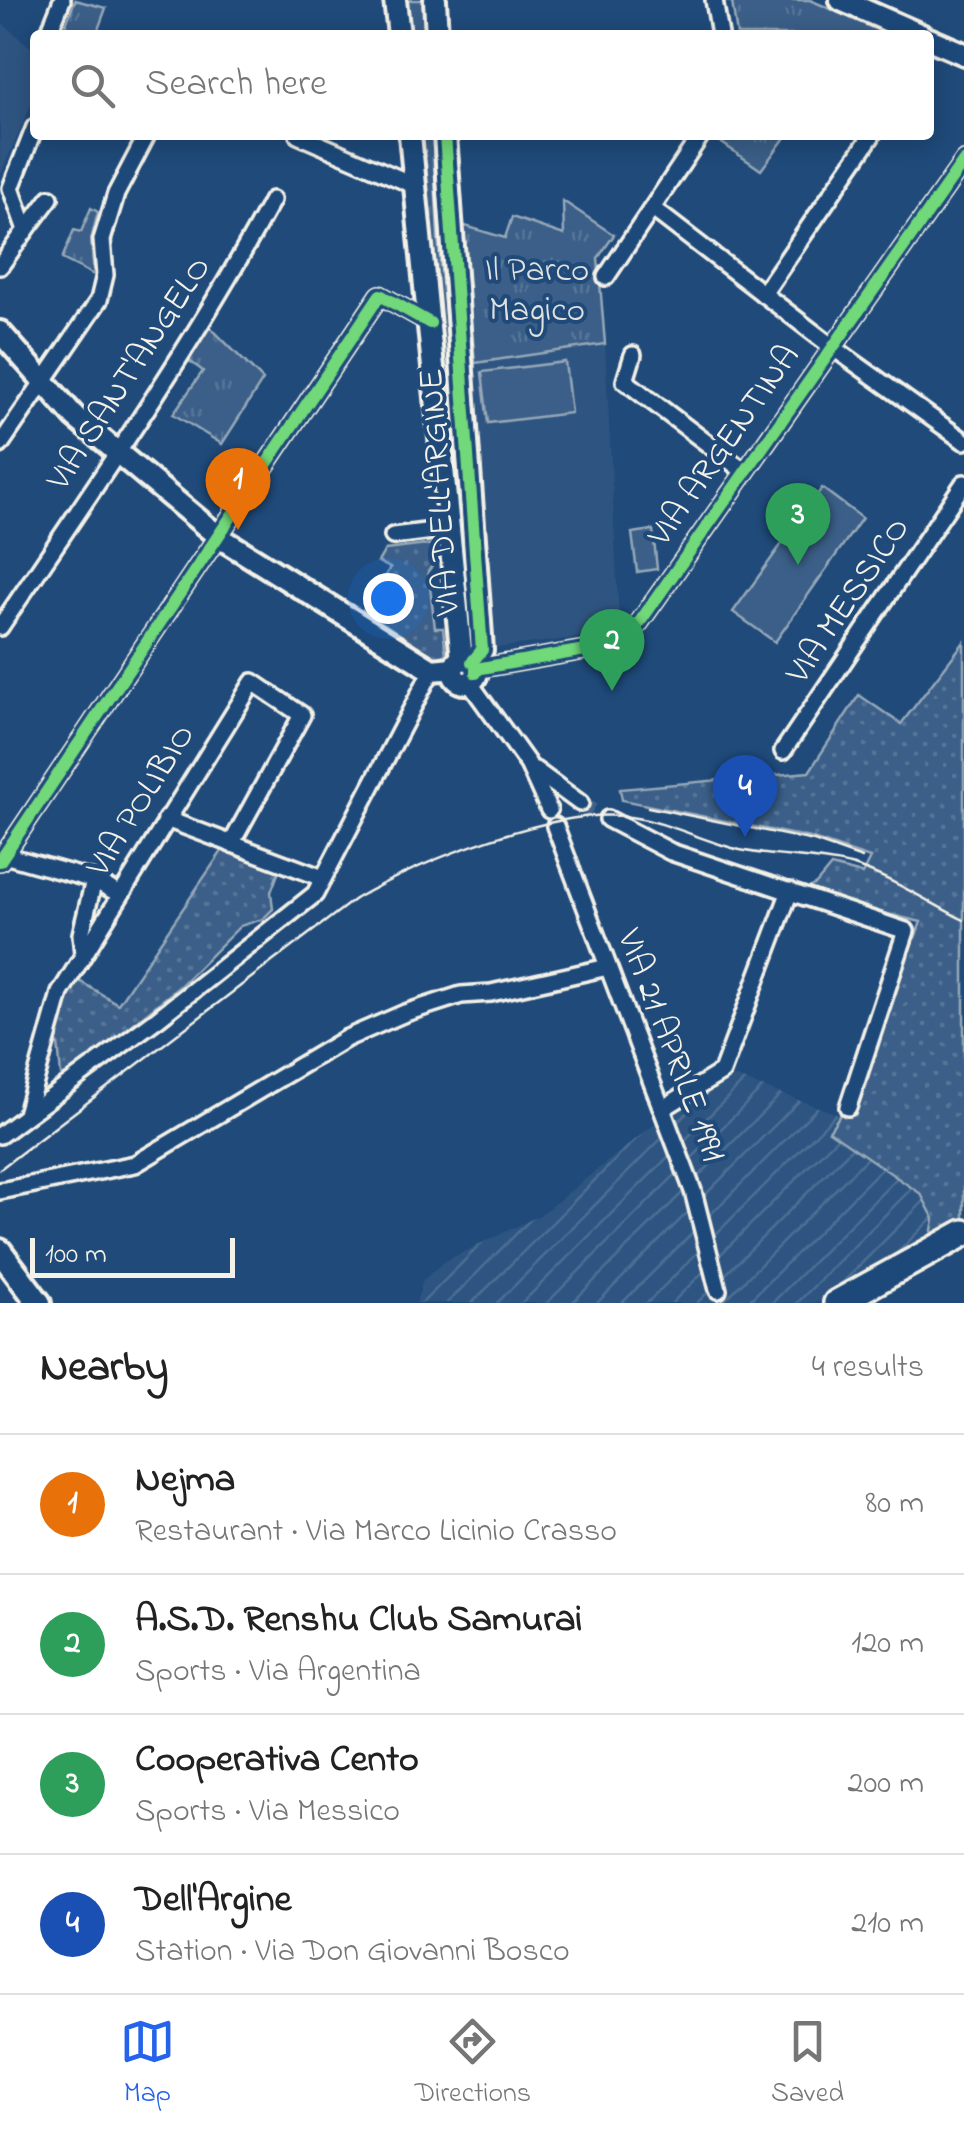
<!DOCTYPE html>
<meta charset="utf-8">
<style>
:root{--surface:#fff;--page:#f2f2f2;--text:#222;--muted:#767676;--line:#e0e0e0;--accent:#2563eb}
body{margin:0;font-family:"Indie Flower",sans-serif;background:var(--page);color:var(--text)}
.scale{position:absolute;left:30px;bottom:25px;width:205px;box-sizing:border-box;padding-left:10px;border:5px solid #f4f1e8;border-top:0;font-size:28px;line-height:35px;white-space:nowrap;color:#f4f1e8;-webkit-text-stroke:8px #1f4a7a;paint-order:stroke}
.you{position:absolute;left:388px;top:598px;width:35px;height:35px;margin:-25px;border:8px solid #fff;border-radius:50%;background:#1a73e8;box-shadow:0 0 0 15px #1a73e833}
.badge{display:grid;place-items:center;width:65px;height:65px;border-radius:50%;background:var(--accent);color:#fff;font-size:32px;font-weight:700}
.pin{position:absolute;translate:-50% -82px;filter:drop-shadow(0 2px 5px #0008)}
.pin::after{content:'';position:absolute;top:52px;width:35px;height:30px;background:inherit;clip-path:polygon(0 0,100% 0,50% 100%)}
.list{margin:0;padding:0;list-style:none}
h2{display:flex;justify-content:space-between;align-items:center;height:130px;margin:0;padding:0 40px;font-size:42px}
h2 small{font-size:32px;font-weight:400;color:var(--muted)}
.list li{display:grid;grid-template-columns:65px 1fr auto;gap:30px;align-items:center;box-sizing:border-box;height:140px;padding:0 40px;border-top:2px solid var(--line)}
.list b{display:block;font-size:38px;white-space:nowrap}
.list p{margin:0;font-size:32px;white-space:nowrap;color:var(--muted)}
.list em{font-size:32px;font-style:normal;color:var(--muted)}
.icon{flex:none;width:55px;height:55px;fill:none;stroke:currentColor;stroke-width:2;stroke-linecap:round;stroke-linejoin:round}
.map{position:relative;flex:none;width:964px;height:1303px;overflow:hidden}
.search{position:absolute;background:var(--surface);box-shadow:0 5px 25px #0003;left:30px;right:30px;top:30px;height:110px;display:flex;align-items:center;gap:25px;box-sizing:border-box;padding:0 35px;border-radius:10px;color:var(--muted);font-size:38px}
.sheet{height:690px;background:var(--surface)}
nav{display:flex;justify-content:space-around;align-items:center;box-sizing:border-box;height:140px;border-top:2px solid var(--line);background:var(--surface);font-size:28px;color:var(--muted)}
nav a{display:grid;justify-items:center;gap:5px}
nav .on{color:var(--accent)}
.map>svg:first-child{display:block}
</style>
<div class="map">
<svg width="964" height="1303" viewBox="0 0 964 1303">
<defs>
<pattern id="industrial-furrows" width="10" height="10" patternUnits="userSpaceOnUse" patternTransform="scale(2.5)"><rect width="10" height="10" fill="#2d5581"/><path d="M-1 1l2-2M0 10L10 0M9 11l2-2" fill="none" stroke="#4c6e93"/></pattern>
<pattern id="grass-dots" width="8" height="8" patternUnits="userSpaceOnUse" patternTransform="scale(2.5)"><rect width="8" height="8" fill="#3a5f88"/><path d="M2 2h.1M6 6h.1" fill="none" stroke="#577699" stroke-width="1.8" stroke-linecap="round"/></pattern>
<pattern id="park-tufts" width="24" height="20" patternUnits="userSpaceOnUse" patternTransform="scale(2.5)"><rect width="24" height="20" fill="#3a5f88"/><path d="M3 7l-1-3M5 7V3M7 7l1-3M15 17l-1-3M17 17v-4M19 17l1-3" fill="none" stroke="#577699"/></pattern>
</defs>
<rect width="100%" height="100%" fill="#1f4a7a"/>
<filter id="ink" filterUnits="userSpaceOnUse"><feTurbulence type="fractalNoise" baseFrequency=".01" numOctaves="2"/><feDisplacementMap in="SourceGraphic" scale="20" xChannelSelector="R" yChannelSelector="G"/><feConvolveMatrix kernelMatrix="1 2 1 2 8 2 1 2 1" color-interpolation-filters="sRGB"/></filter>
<g filter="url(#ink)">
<!-- built -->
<g fill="#2d5581">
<polygon points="0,21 35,51 35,96 0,176"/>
<polygon points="605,344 619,620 613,633 496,648 475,363"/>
</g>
<!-- industrial -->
<polygon fill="url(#industrial-furrows)" points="734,1077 840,1115 829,1132 921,1194 934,1219 930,1242 818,1303 416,1303 423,1280 445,1261 540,1215 675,1108"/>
<!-- grass -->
<g fill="url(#grass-dots)" stroke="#97a8b8" stroke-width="2.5">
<polygon points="435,544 437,561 428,571 435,628 443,628 446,654 436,658 363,610 390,568 378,562 385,550"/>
<polygon points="964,642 964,1223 930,1242 934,1219 921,1194 829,1131 840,1115 853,1113 906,944 915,938 921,922 837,902 804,890 816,884 831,866 862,874 870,858 810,838 622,800 620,789 809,772 859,695 901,724"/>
<polygon points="224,848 279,871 271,892 273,909 263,919 240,926 180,986 71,1074 61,1075 58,1043 54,1039 65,997 76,979 118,1004"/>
</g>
<!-- park -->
<g fill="url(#park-tufts)" stroke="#97a8b8" stroke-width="2.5">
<polygon points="75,0 106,8 96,35 62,35"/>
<polygon points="401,0 426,0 428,35 406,35"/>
<polygon points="718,0 810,0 892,35 737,35 732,2"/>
<polygon points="418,135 433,135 438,238 476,650 472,650"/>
<polygon points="718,135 787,135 761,170 716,139"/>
<polygon points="563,201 614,235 598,258 605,344 475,363 462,225 505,238 512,217 564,235"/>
<polygon points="91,208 98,212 91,240 94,275 62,259 74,230 81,232"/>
<polygon points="209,326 263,380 222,444 173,414 203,371 188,360"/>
</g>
<!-- garden -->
<g fill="#3a5f88" stroke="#97a8b8" stroke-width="2.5">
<polygon points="565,362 571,413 488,423 482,372"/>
<polygon points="822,488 862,518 775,642 733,612"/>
<polygon points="653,530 657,569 637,572 632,533"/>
</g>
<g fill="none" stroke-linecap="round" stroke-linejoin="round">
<!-- minor-tunnel -->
<polyline stroke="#3f638a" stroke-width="15" stroke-dasharray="15 8" stroke-linecap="butt" points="580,803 608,819"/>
<!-- minor casing -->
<g stroke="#f4f1e8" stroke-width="22">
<g id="minor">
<polyline points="714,0 720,35"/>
<polyline points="48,35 62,0"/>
<polyline points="298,135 416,186"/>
<polyline points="653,209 831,346 964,441"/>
<polyline points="26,230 50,198"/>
<polyline points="0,266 26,230 11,188 35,127"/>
<polyline points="606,277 701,135"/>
<polyline points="763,294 872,135"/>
<polyline points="633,355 625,381 745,472"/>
<polyline points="0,445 99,300 105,275 102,240 116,194 147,135"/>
<polyline points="393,536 449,529"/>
<path d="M0,627c94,-139 192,-279 272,-427"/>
<polyline points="476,669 625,643 964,161"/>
<polyline points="469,682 528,764 549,810"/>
<polyline points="783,751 964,483"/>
<polyline points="535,770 580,803"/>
<polyline points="166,819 323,878"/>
<polyline points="608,819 671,852 906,931 848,1107"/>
<polyline points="555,826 693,1191 718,1290"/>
<polyline points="4,855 94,880 119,894"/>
<polyline points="0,861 380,295 430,323"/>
<polyline points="83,954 81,934 94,880"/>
<polyline points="662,1109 722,1072 790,891"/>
<polyline points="26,1114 60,993 253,682 302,715 231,844"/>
<polyline points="0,1135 157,1019 315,894 432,670"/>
<polyline points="0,1191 135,1164 347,1038 405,1013 461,995 491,993 608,967"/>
</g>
</g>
<!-- tertiary casing -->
<g stroke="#f4f1e8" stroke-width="28">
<g id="tertiary">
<polyline points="395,0 399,35"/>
<polyline points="435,0 437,35"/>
<polyline points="841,0 921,35"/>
<polyline points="929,39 964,54"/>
<polyline points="410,135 462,660"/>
<polyline points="445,135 482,650 472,662"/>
<polyline points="0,332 75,417 219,537 432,670 453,668"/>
<circle cx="465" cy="671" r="12"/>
</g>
</g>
<!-- secondary casing -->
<g stroke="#f4f1e8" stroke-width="30">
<polyline id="secondary" points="0,1251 39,1303"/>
</g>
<!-- trunk casing -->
<g stroke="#f4f1e8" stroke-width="32">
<polyline id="trunk" points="837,1303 964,1233"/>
</g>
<!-- minor -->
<use href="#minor" stroke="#1f4a7a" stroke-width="15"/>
<!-- tertiary -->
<use href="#tertiary" stroke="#1f4a7a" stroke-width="20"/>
<!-- secondary -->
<use href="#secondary" stroke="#1f4a7a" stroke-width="22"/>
<!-- trunk -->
<use href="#trunk" stroke="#1f4a7a" stroke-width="25"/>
<!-- tram -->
<g stroke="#f4f1e8" stroke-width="2.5">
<polyline points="648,807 814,841 862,858"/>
<path d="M0,1169l355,-270c64,-38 202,-93 275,-82 38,5 73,24 110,33 37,8 78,6 114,16 38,12 74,36 110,54"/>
</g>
<!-- cycleway casing -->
<g stroke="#1f4a7a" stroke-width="19">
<g id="cycleway">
<polyline points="445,135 482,650 472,662"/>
<polyline points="476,673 476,669 625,643 964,161"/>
<polyline points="0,861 380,295 430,323"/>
</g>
</g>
<!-- cycleway -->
<use href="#cycleway" stroke="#71d979" stroke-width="12"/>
</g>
</g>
<g text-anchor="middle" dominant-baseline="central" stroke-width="8" stroke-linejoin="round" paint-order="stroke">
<!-- park labels -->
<g font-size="35" fill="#e1e2de" stroke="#1f4a7a">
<text x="537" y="271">Il Parco<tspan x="537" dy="40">Magico</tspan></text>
</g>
<!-- street labels -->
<g font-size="35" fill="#f4f1e8" stroke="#1f4a7a">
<text transform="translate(130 374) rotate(-57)">VIA SANT'ANGELO</text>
<text transform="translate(725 446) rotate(-55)">VIA ARGENTINA</text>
<text transform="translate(441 492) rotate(-94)">VIA DELL'ARGINE</text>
<text transform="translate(849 601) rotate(-56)">VIA MESSICO</text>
<text transform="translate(142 801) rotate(-58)">VIA POLIBIO</text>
<text transform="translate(670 1046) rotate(69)">VIA 21 APRILE 1991</text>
</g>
</g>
</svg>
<div class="scale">100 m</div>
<div class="you"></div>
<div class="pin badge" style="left:238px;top:530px;background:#e8710a">1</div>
<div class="pin badge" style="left:612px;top:691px;background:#2e9e5b">2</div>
<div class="pin badge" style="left:798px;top:565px;background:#2e9e5b">3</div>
<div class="pin badge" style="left:745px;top:837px;background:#1a4fb4">4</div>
<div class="search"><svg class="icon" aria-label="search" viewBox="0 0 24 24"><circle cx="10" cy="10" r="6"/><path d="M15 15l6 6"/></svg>Search here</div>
</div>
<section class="sheet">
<h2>Nearby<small>4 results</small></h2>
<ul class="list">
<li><span class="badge" style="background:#e8710a">1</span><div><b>Nejma</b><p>Restaurant · Via Marco Licinio Crasso</p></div><em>80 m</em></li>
<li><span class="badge" style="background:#2e9e5b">2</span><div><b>A.S.D. Renshu Club Samurai</b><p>Sports · Via Argentina</p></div><em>120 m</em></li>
<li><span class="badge" style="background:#2e9e5b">3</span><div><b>Cooperativa Cento</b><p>Sports · Via Messico</p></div><em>200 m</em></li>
<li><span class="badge" style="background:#1a4fb4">4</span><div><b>Dell'Argine</b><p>Station · Via Don Giovanni Bosco</p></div><em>210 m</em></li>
</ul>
</section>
<nav>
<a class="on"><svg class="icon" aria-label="map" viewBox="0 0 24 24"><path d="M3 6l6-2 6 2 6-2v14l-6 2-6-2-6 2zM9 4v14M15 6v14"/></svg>Map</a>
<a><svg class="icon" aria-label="directions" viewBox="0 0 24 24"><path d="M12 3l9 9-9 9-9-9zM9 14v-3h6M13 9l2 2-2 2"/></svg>Directions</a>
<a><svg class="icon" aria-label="saved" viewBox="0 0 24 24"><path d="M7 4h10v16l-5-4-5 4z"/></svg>Saved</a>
</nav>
